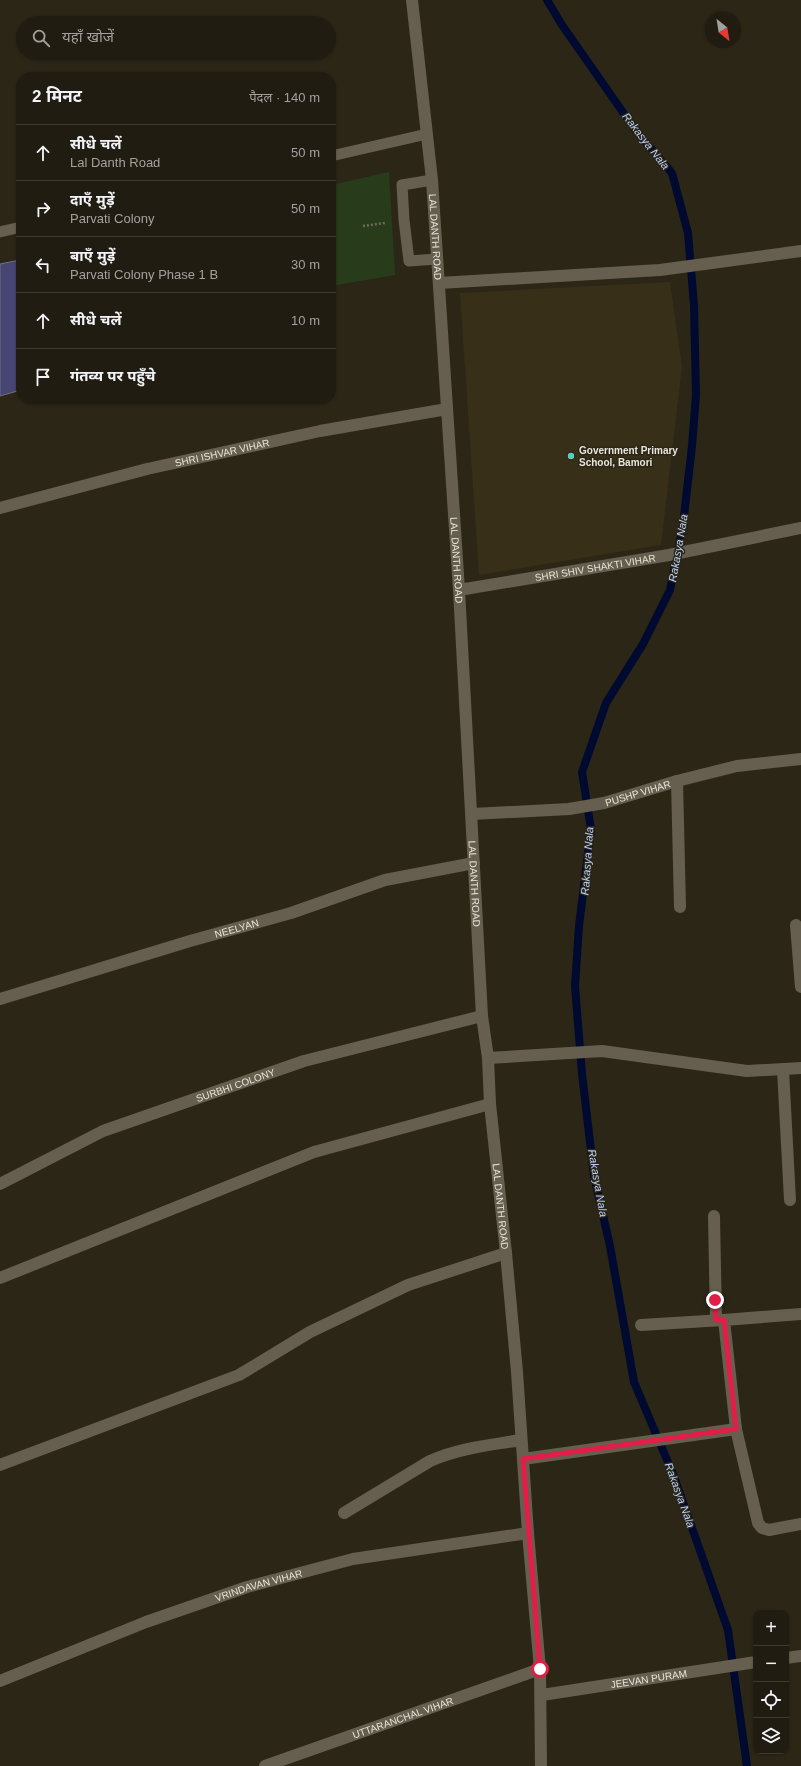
<!DOCTYPE html>
<html lang="hi">
<meta charset="utf-8">
<style>
:root{--surface:#211c11;--page:#29251a;--text:#f1f3f6;--muted:#a2a19f;--line:#3e3a31}
body{margin:0;font-family:Helvetica,"Noto Sans Devanagari",sans-serif;background:var(--page);color:var(--text)}
.controls{position:absolute;right:12px;bottom:12px;display:grid;overflow:hidden;border-radius:8px;box-shadow:0 1px 3px #0004}
.controls button{width:36px;height:36px;display:grid;place-items:center;padding:0;border:0;border-bottom:1px solid var(--line);background:var(--surface);color:var(--text);font:20px sans-serif}
.compass{position:absolute;left:705px;top:12px;width:36px;height:36px;border-radius:50%;background:var(--surface);box-shadow:0 1px 3px #0004;rotate:150deg}
.stop{position:absolute;width:12px;height:12px;margin:-9px;border:3px solid #e11d48;border-radius:50%;background:#fff}
.stop.end{background:#e11d48;border-color:#fff;box-shadow:0 1px 4px #0008}
.list{margin:0;padding:0;list-style:none}
h2{display:flex;justify-content:space-between;align-items:center;height:52px;margin:0;padding:0 16px;font-size:17px}
h2 small{font-size:13px;font-weight:400;color:var(--muted)}
.list li{display:grid;grid-template-columns:26px 1fr auto;gap:12px;align-items:center;box-sizing:border-box;height:56px;padding:0 16px;border-top:1px solid var(--line)}
.list b{display:block;font-size:15px;white-space:nowrap}
.list p{margin:0;font-size:13px;white-space:nowrap;color:var(--muted)}
.list em{font-size:13px;font-style:normal;color:var(--muted)}
.icon{flex:none;width:22px;height:22px;fill:none;stroke:currentColor;stroke-width:2;stroke-linecap:round;stroke-linejoin:round}
.map{position:relative;flex:none;width:801px;height:1766px;overflow:hidden}
.search{position:absolute;background:var(--surface);box-shadow:0 1px 3px #0004;left:16px;top:16px;width:320px;height:44px;display:flex;align-items:center;gap:10px;box-sizing:border-box;padding:0 14px;border-radius:22px;color:var(--muted);font-size:15px}
.panel{position:absolute;background:var(--surface);box-shadow:0 1px 3px #0004;left:16px;top:72px;width:320px;height:332px;border-radius:16px}
.map>svg:first-child{display:block}
</style>
<div class="map">
<svg width="801" height="1766" viewBox="0 0 801 1766">
<rect width="100%" height="100%" fill="#2c2617"/>
<!-- built -->
<polygon fill="#382f19" points="670,282 682,367 661,545 479,575 460,293"/>
<!-- green -->
<polygon fill="#283b1a" points="389,172 395,275 331,286 331,185"/>
<g fill="none" stroke-linecap="round" stroke-linejoin="round">
<!-- stream -->
<polyline stroke="#00092f" stroke-width="8" points="547,0 562,25 636,131 672,173 688,233 694,305 696,395 692,446 683,525 670,590 643,644 606,703 582,772 591,829 579,926 575,986 582,1074 594,1176 610,1246 634,1382 673,1474 728,1630 747,1766"/>
</g>
<!-- building -->
<polygon fill="#474574" stroke="#6f7081" points="20,260 21,390 0,396 0,264"/>
<g fill="none" stroke-linecap="round" stroke-linejoin="round">
<!-- path -->
<polyline stroke="#6f6a5d" stroke-width="2.5" stroke-dasharray="2 2" stroke-linecap="butt" points="363,226 385,223"/>
<!-- lane -->
<g stroke="#665f4f" stroke-width="11">
<polyline points="331,156 427,134"/>
<polyline points="432,180 402,185 404,220 409,261 437,259"/>
<polyline points="0,232 21,227"/>
</g>
<!-- street -->
<g stroke="#665f4f" stroke-width="12">
<polyline points="439,283 660,270 801,251"/>
<path id="s1" d="M0,508l147,-39 173,-38 127,-22"/>
<path id="s2" d="M459,590l210,-35 132,-27"/>
<polyline points="677,781 680,907"/>
<path id="s3" d="M472,814l97,-5 35,-6 73,-22 60,-15 64,-7"/>
<polyline points="796,925 801,987"/>
<path id="s4" d="M0,999l190,-58 101,-28 94,-33 89,-17"/>
<polyline points="488,1058 602,1051 747,1071 801,1068"/>
<polyline points="783,1070 790,1200"/>
<path id="s5" d="M0,1184l103,-53 201,-70 178,-45"/>
<polyline points="714,1216 716,1320"/>
<polyline points="0,1278 314,1152 490,1104"/>
<polyline points="801,1314 724,1320 736,1429 758,1523 762,1528 769,1530 801,1524"/>
<polyline points="641,1325 723,1320"/>
<polyline points="523,1459 736,1429"/>
<polyline points="0,1465 239,1375 310,1332 408,1285 506,1253"/>
<path d="M344,1513l86,-52c29,-13 60,-16 91,-21"/>
<polyline points="786,1658 801,1656"/>
<path id="s6" d="M0,1681l146,-59 101,-35 106,-28 175,-26"/>
<path id="s7" d="M542,1695l214,-33"/>
<path id="s8" d="M265,1766l275,-97"/>
</g>
<!-- secondary -->
<path stroke="#665f4f" stroke-width="12" id="s9" d="M412,0l20,180 27,410 23,426 6,42 2,46 16,149 11,119 11,161 12,136 1,97"/>
</g>
<g fill="none" stroke-linecap="round" stroke-linejoin="round">
<!-- route -->
<polyline stroke="#e11d48" stroke-width="5" points="540,1669 523,1459 736,1429 724,1320 716,1320 715,1300"/>
</g>
<!-- markers -->
<circle fill="#5acebd" stroke="#2c2617" stroke-width="1.5" cx="571" cy="456" r="4"/>
<g text-anchor="middle" dominant-baseline="central" stroke-width="3" stroke-linejoin="round" paint-order="stroke">
<!-- street labels -->
<g font-size="10" fill="#e8e4da" stroke="#2c2617">
<text stroke="none"><textPath href="#s9" startOffset="238">LAL DANTH ROAD</textPath></text>
<text stroke="none"><textPath href="#s1" startOffset="229">SHRI ISHVAR VIHAR</textPath></text>
<text stroke="none"><textPath href="#s9" startOffset="562">LAL DANTH ROAD</textPath></text>
<text stroke="none"><textPath href="#s2" startOffset="138">SHRI SHIV SHAKTI VIHAR</textPath></text>
<text stroke="none"><textPath href="#s3" startOffset="168">PUSHP VIHAR</textPath></text>
<text stroke="none"><textPath href="#s9" startOffset="886">LAL DANTH ROAD</textPath></text>
<text stroke="none"><textPath href="#s4" startOffset="247">NEELYAN</textPath></text>
<text stroke="none"><textPath href="#s5" startOffset="256">SURBHI COLONY</textPath></text>
<text stroke="none"><textPath href="#s9" startOffset="1210">LAL DANTH ROAD</textPath></text>
<text stroke="none"><textPath href="#s6" startOffset="276">VRINDAVAN VIHAR</textPath></text>
<text stroke="none"><textPath href="#s7" startOffset="108">JEEVAN PURAM</textPath></text>
<text stroke="none"><textPath href="#s8" startOffset="146">UTTARANCHAL VIHAR</textPath></text>
</g>
<!-- poi labels -->
<g font-size="10" font-weight="bold" fill="#e8e4da" stroke="#2c2617" text-anchor="start">
<text x="579" y="450">Government Primary<tspan x="579" dy="12">School, Bamori</tspan></text>
</g>
<!-- water labels -->
<g font-size="11" font-style="italic" fill="#b9d2fc" stroke="#2c2617">
<text transform="translate(646 141) rotate(52)">Rakasya Nala</text>
<text transform="translate(678 548) rotate(-80)">Rakasya Nala</text>
<text transform="translate(587 861) rotate(-86)">Rakasya Nala</text>
<text transform="translate(598 1183) rotate(80)">Rakasya Nala</text>
<text transform="translate(680 1495) rotate(70)">Rakasya Nala</text>
</g>
</g>
</svg>
<div class="controls">
<button>+</button>
<button>−</button>
<button><svg class="icon" aria-label="locate" viewBox="0 0 24 24"><circle cx="12" cy="12" r="6"/><path d="M12 2v4M12 18v4M2 12h4M18 12h4"/></svg></button>
<button><svg class="icon" aria-label="layers" viewBox="0 0 24 24"><path d="M12 4l9 5-9 5-9-5zM3 14l9 5 9-5"/></svg></button>
</div>
<svg class="compass" viewBox="-18 -18 36 36"><path d="M0-13l5 13h-10z" fill="#e53935"/><path d="M0 13l5-13h-10z" fill="#a2a19f"/></svg>
<div class="stop" style="left:540px;top:1669px"></div>
<div class="stop end" style="left:715px;top:1300px"></div>
<div class="search"><svg class="icon" aria-label="search" viewBox="0 0 24 24"><circle cx="10" cy="10" r="6"/><path d="M15 15l6 6"/></svg>यहाँ खोजें</div>
<section class="panel">
<h2>2 मिनट<small>पैदल · 140 m</small></h2>
<ul class="list">
<li><svg class="icon" aria-label="ahead" viewBox="0 0 24 24"><path d="M12 20V5M6 11l6-6 6 6"/></svg><div><b>सीधे चलें</b><p>Lal Danth Road</p></div><em>50 m</em></li>
<li><svg class="icon" aria-label="right" viewBox="0 0 24 24"><path d="M7 20v-9h11M14 6l5 5-5 5"/></svg><div><b>दाएँ मुड़ें</b><p>Parvati Colony</p></div><em>50 m</em></li>
<li><svg class="icon" aria-label="left" viewBox="0 0 24 24"><path d="M17 20v-9H6M10 6l-5 5 5 5"/></svg><div><b>बाएँ मुड़ें</b><p>Parvati Colony Phase 1 B</p></div><em>30 m</em></li>
<li><svg class="icon" aria-label="ahead" viewBox="0 0 24 24"><path d="M12 20V5M6 11l6-6 6 6"/></svg><div><b>सीधे चलें</b></div><em>10 m</em></li>
<li><svg class="icon" aria-label="arrive" viewBox="0 0 24 24"><path d="M6 21V4h12l-3 4 3 4H6"/></svg><div><b>गंतव्य पर पहुँचे</b></div></li>
</ul>
</section>
</div>
